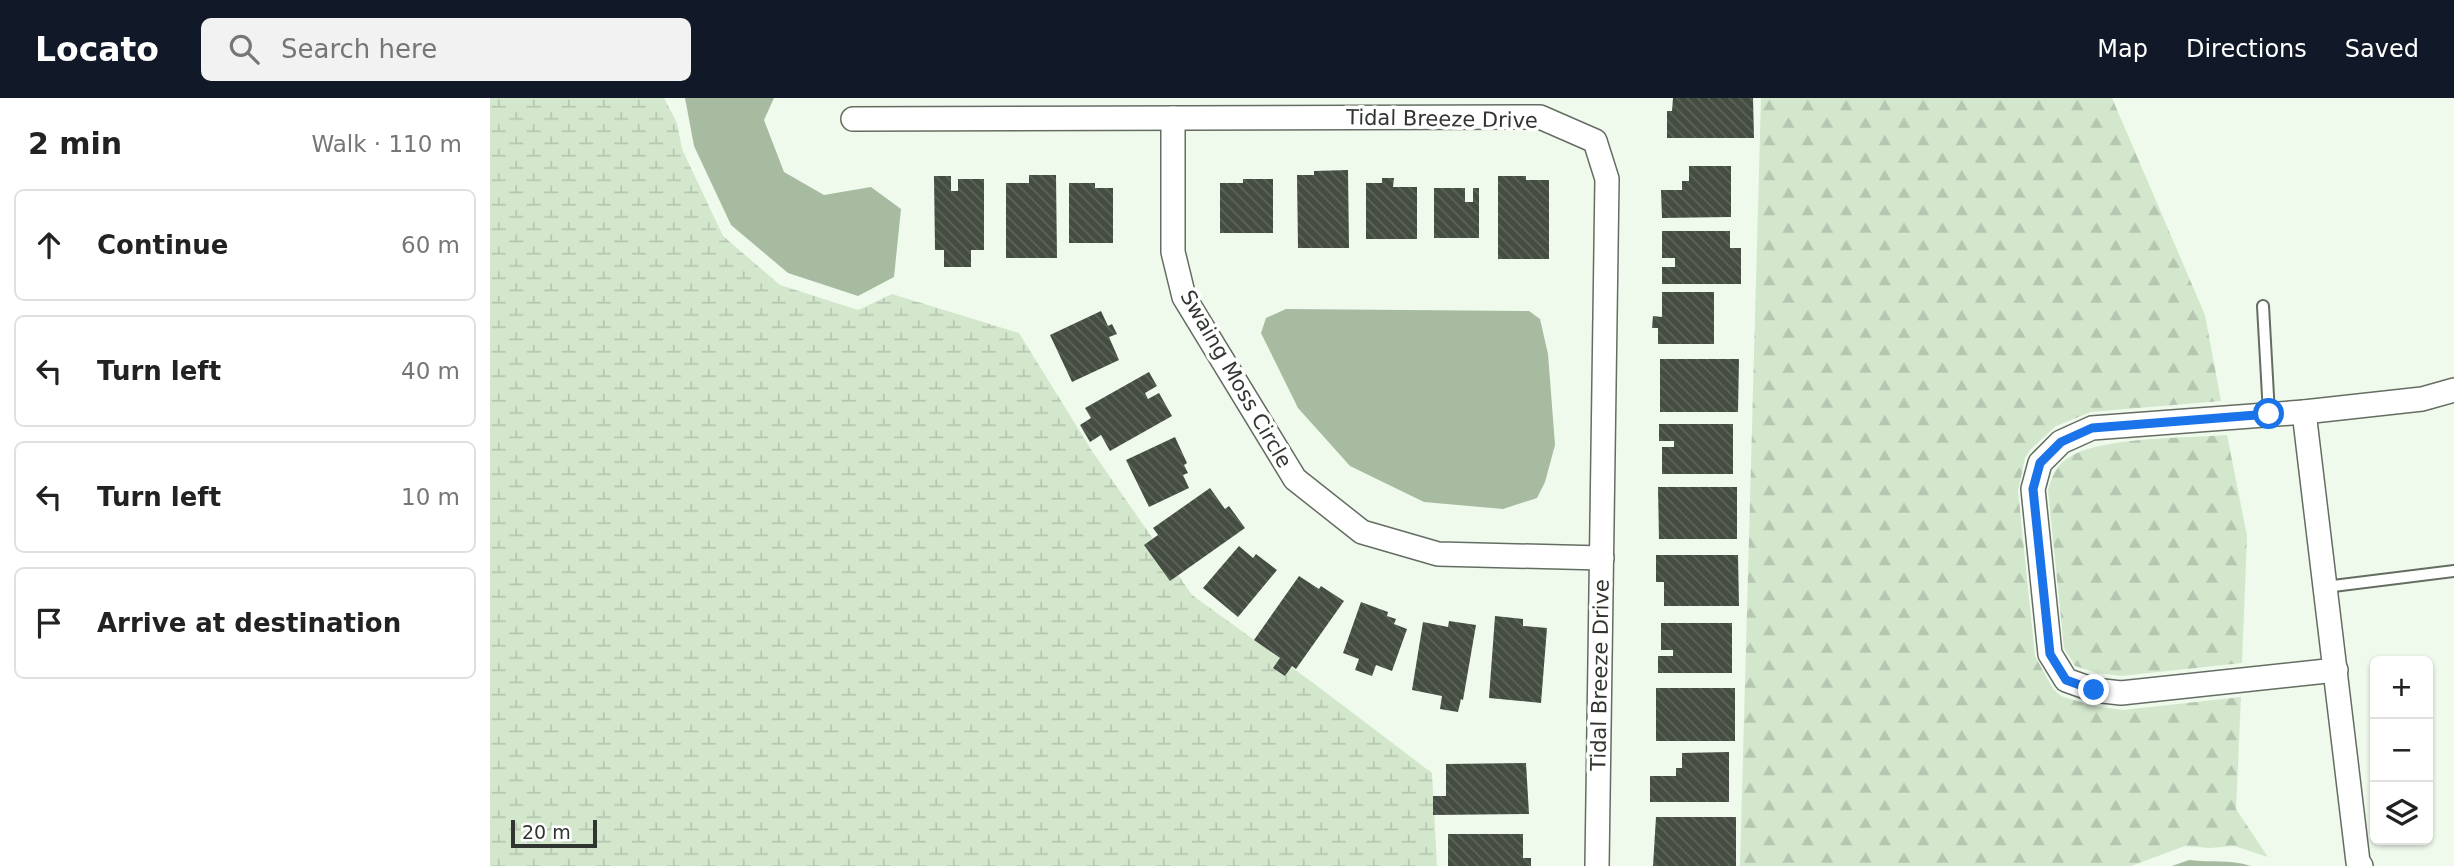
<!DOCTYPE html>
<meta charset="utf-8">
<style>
:root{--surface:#fff;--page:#f2f2f2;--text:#222;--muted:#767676;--line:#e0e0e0;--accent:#111827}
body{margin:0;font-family:"DejaVu Sans",sans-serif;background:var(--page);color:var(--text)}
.controls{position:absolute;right:21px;bottom:21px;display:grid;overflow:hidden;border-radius:10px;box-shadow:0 2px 5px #0004}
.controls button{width:63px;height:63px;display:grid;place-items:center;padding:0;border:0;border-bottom:2px solid var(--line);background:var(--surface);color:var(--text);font:35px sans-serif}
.scale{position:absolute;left:21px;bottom:18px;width:86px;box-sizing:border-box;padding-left:7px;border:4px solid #313530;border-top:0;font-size:19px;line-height:24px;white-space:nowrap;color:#313530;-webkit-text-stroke:5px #fff;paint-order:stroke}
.stop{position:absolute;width:21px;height:21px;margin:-16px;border:5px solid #1a73e8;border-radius:50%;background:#fff}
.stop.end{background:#1a73e8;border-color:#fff;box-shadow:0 2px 7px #0008}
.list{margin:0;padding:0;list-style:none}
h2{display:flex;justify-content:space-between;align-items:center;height:91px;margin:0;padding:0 28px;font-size:30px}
h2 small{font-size:23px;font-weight:400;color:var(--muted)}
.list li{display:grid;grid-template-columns:46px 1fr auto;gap:21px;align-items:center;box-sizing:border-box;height:112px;margin:0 14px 14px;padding:0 14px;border:2px solid var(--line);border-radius:10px}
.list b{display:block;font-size:26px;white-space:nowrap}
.list em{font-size:23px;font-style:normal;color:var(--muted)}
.icon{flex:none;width:38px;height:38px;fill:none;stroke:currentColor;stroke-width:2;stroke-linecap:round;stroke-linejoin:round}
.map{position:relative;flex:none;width:1964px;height:768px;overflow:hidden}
header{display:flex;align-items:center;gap:42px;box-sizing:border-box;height:98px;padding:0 35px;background:var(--accent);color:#fff}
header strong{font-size:33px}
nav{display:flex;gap:38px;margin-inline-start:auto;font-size:24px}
.search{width:490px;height:63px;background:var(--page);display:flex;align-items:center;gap:18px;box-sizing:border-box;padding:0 24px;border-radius:10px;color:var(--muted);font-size:26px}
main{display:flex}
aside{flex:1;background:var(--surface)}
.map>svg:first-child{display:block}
</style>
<header>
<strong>Locato</strong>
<div class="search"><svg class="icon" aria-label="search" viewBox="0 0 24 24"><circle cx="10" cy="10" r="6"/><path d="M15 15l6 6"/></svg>Search here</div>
<nav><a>Map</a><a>Directions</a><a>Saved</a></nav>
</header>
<main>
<aside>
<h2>2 min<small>Walk · 110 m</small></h2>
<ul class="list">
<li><svg class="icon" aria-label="ahead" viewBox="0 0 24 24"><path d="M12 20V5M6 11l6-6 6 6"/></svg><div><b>Continue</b></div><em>60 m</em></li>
<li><svg class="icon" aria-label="left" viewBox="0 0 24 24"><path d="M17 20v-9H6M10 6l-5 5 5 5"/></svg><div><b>Turn left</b></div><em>40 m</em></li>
<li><svg class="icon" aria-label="left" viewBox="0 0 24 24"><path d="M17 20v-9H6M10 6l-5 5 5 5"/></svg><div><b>Turn left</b></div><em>10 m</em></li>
<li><svg class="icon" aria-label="arrive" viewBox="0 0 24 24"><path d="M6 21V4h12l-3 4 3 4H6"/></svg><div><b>Arrive at destination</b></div></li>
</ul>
</aside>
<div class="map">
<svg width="1964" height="768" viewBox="0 0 1964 768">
<defs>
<pattern id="forest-firs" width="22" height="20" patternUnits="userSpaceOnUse" patternTransform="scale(1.75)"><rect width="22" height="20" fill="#d2e7cc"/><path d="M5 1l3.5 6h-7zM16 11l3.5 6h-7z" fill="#b5c7b0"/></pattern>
<pattern id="wetland-marsh" width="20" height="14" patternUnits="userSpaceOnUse" patternTransform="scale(1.75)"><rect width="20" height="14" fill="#d2e7cc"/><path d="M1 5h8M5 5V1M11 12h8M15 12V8" fill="none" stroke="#b5c7b0"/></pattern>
<pattern id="building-back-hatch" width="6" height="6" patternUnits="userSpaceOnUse" patternTransform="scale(1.75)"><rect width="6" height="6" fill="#454d42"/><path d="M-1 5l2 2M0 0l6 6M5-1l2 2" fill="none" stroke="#5e645b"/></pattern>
</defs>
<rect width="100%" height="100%" fill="#effaec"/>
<!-- forest -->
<g fill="url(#forest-firs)">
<polygon points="1271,0 1622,0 1715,217 1731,303 1601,314 1566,328 1540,352 1535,360 1528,393 1545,558 1563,591 1571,598 1603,608 1633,612 1751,599 1746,711 1778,759 1744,748 1720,750 1695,748 1641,768 1250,768"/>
<path d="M1737,337l20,101 -5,127 -121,13 -24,-3 -22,-7 -11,-18 -16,-158c4,-15 9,-26 23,-34 33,-19 116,-18 156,-21z"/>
</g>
<!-- wetland -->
<polygon fill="url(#wetland-marsh)" points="0,0 174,0 187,25 192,51 233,138 290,187 368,212 402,196 529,235 602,353 702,497 822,584 942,675 947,768 0,768"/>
<!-- water -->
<g fill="#a7bba1">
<polygon points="195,0 284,0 274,22 294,74 334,97 381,89 411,111 404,179 368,198 298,175 241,127 204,48"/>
<polygon points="796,211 1039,213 1050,221 1058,256 1065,347 1055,384 1047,400 1013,411 934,404 860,368 808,310 771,235 776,220"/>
<path d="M1699,762c23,3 39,-1 62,6h-79z"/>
</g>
<!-- building -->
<g fill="url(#building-back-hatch)">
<polygon points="1183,0 1263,0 1264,40 1177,40 1177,13 1182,13"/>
<polygon points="1199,68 1241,68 1241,119 1172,120 1171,92 1192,92 1192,83 1199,83"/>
<polygon points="858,72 859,150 808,150 807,77 824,77 824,73"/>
<polygon points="539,77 566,77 567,160 516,160 516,85 539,85"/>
<polygon points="444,78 461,78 461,93 468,93 468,81 494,81 494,152 481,152 481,169 454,169 454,152 445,152"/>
<polygon points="1008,78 1036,78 1036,82 1059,82 1059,161 1008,161"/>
<polygon points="892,80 904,80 903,89 927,89 927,141 876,141 876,85 892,85"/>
<polygon points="753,81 783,81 783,135 730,135 730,85 753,85"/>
<polygon points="579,85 605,85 605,90 623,90 623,145 579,145"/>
<polygon points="944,90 975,90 975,104 983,104 983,90 989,90 989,140 944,140"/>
<polygon points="1172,133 1240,133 1240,150 1251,150 1251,186 1172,186 1172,169 1185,169 1185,160 1172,160"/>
<polygon points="1172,194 1224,194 1224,246 1168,246 1168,230 1162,230 1163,218 1172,219"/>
<polygon points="611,213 618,228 622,226 627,236 619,239 629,262 582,284 560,237"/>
<polygon points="1170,261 1249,261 1248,314 1170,314"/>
<polygon points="659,274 667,288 655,295 658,301 669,295 682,318 620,353 611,337 600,344 590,327 601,320 595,310"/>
<polygon points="1169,326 1243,326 1243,376 1172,376 1172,349 1184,349 1184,343 1169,343"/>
<polygon points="685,339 697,365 694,367 698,375 693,377 699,390 659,409 636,362"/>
<polygon points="1168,389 1247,389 1247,441 1169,441"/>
<polygon points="720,390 735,411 739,408 755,430 680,483 654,447 668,437 663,430"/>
<polygon points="749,448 763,460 766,456 787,472 748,519 713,490"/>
<polygon points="1166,457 1248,457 1249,508 1174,508 1174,484 1166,484"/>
<polygon points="809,478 829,491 831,488 854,503 806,571 802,568 795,578 783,570 790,560 764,542"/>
<polygon points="871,504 898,514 897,518 906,521 904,526 917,531 902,573 886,567 882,578 865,572 869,561 853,555"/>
<polygon points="1005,518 1033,521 1033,528 1057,530 1051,605 999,600"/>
<polygon points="959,523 986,527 973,602 971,601 968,614 950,611 952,598 922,592 933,524 958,529"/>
<polygon points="1171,525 1242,525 1242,575 1168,575 1168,558 1183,558 1183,552 1171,552"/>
<rect x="1166" y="590" width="79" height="53"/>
<polygon points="1239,654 1239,704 1160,704 1160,678 1186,678 1186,670 1192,670 1192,655"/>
<polygon points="1036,665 1039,716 943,717 943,698 956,698 956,666"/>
<polygon points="1166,719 1246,719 1246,768 1163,768"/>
<polygon points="958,736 1033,736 1033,760 1041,760 1041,768 958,768"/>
</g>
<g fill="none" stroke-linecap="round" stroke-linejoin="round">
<!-- lane casing -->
<g stroke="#646d62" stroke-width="14">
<g id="lane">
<polyline points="1773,208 1779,316"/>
<polyline points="1835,489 1964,473"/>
</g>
</g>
<!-- street casing -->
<g stroke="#646d62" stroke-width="26">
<g id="street">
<polyline points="683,20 683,154 694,199 805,381 872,434 948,456 1112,460"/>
<polyline points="363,21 1050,19 1105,43 1117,81 1107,768"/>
<polyline points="1814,314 1868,764 1871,768"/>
<polyline points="1846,572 1631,595 1604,592 1576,582 1560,556 1543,391 1550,365 1571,344 1602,330 1814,314 1932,301 1964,292"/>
</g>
</g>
<!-- lane -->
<use href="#lane" stroke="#fff" stroke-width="10"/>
<!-- street -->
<use href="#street" stroke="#fff" stroke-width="23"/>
</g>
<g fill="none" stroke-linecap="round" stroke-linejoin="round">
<!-- route -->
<polyline stroke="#1a73e8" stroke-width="9" points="1604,592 1576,582 1560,556 1543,391 1550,365 1571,344 1602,330 1779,316"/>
</g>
<g text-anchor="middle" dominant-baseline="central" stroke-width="7" stroke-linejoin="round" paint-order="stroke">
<!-- street labels -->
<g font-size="21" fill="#313530" stroke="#fff">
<text transform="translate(952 21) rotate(1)">Tidal Breeze Drive</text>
<text transform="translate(746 281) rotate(60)">Swaing Moss Circle</text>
<text transform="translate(1110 577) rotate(-89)">Tidal Breeze Drive</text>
</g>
</g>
</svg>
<div class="controls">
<button>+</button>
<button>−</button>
<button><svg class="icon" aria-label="layers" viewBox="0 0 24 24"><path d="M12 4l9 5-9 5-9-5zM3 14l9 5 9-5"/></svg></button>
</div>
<div class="scale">20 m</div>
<div class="stop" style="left:1779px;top:316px"></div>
<div class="stop end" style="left:1604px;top:592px"></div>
</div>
</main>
